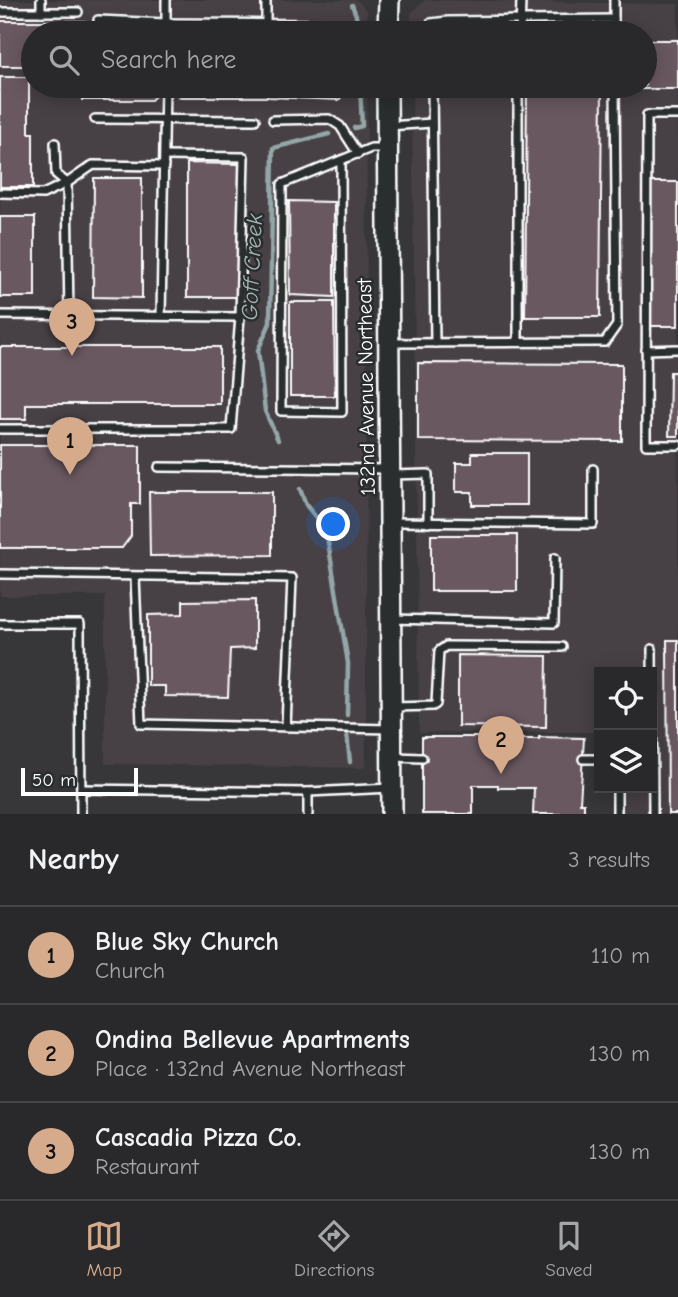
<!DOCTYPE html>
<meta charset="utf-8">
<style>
:root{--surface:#29282a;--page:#353436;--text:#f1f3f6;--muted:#a5a6a8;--line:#454447;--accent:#d6ab8b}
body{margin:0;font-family:"Comic Neue",sans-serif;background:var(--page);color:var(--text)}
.controls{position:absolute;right:21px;bottom:21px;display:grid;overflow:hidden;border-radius:0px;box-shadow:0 4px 18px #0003}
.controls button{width:63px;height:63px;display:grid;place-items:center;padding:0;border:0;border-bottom:2px solid var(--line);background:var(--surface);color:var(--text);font:35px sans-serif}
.scale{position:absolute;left:21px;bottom:18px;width:117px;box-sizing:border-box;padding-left:7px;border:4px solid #fff;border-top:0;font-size:19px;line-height:24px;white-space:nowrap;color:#fff;-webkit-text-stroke:5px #2a2d2e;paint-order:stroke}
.you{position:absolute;left:334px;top:525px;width:24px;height:24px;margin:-18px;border:5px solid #fff;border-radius:50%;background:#1a73e8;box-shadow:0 0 0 10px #1a73e833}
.badge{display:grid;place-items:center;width:46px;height:46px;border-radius:50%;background:var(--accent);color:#111;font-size:23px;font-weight:700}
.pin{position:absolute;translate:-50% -58px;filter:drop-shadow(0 2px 4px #0008)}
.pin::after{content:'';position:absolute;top:37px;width:24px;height:21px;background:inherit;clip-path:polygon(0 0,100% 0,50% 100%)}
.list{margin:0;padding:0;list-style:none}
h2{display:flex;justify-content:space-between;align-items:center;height:91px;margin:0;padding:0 28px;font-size:30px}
h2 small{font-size:23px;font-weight:400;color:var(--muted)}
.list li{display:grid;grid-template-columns:46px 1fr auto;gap:21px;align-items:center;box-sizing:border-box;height:98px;padding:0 28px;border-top:2px solid var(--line)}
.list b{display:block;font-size:26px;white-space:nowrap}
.list p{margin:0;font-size:23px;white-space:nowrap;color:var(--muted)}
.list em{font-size:23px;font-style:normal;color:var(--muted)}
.icon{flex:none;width:38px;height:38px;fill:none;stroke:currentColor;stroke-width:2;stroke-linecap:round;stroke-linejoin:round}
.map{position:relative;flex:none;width:678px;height:814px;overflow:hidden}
.search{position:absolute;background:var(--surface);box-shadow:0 4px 18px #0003;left:21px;right:21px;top:21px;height:77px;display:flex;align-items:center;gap:18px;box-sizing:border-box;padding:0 24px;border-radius:38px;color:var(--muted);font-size:26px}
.sheet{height:385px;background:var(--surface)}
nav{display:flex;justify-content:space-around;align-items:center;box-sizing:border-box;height:98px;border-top:2px solid var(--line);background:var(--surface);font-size:19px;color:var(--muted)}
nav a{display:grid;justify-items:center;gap:4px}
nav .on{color:var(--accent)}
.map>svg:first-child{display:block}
</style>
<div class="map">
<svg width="678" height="814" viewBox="0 0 678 814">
<rect width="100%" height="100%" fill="#373638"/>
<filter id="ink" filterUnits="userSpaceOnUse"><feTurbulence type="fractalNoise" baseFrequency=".0143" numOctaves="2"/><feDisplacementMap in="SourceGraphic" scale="14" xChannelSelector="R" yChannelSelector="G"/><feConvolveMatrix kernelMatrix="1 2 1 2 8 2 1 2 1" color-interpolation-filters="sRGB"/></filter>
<g filter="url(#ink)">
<!-- built -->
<g fill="#464044">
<polygon points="0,0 357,0 367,11 367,33 33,33 33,86 367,86 366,768 105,764 105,596 0,596"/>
<polygon points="425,0 678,4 678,814 621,814 621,788 652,788 652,672 599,672 599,732 419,733 412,86 645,86 645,33 411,33 411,13"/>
</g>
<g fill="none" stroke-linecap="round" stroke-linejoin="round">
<!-- stream -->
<g stroke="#94a7a8" stroke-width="4.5">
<polyline points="352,5 356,15 357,33"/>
<polyline points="354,128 362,126 360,86"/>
<polyline points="278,440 265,411 258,350 270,323 273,148 329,134"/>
<polyline points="300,489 306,505 326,530 348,663 347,715"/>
<polyline points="347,734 350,762"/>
</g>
</g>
<!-- building -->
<g fill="#695961" stroke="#fff" stroke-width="2">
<polygon points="0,21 85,21 85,33 33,33 33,66 0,66"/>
<polygon points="645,40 678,40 678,89 624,89 624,86 645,86"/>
<polygon points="0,77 29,77 29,133 33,133 33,187 0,187"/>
<polygon points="82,86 157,86 157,94 151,100 82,100"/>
<rect x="179" y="86" width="88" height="11"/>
<polygon points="267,86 349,86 339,100 267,97"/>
<polygon points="441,86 505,86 505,88 441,87"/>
<polygon points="527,86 602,86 600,317 525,317"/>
<polygon points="187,163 240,164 239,297 187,297"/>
<polygon points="94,178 142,178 142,298 93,297"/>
<polygon points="651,182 678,182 678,326 649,326"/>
<polygon points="289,201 334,202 334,297 290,295"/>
<rect x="0" y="217" width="35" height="80"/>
<polygon points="290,302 334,302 335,396 290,396"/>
<polygon points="0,347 220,347 220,404 26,404 26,419 0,419"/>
<polygon points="418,363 622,364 622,441 418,440"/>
<polygon points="670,372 678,372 678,436 669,436"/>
<polygon points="0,445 140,445 140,504 131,504 131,536 122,548 0,548"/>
<polygon points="472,453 527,453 527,505 472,505 472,492 456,492 456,463 472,463"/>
<polygon points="149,492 272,492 272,555 150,556"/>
<rect x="431" y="535" width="86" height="56"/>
<polygon points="255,600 255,648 230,649 228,697 165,696 165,686 148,686 148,615 183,614 183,601"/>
<polygon points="667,640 678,640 678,814 668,814"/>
<polygon points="458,655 547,656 546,727 458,726"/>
<polygon points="422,737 521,737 521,739 539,739 539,737 584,738 580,803 584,803 584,814 533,814 534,788 498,788 498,785 473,785 473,814 422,814"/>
</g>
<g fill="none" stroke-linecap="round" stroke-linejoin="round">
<!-- lane casing -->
<g stroke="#fff" stroke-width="12">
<g id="lane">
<polyline points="614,0 614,33"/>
<polyline points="0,12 78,12"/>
<polyline points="41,12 41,0"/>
<polyline points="98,20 166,23 166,0"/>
<polyline points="266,24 266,0"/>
<polyline points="165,33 166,23 334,24"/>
<polyline points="431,33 431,23 448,21 614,19"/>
<polyline points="520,33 521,0"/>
<polyline points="432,86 435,343"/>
<polyline points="518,86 518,342"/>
<polyline points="678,115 647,115 646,445 678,445"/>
<polyline points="95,119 255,120"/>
<polyline points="273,120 329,119 340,126 358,154"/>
<polyline points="388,126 432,123"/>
<polyline points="55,143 56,174 67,183 69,315"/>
<polyline points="341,160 342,412 281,411 282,184 371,148 386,148"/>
<polyline points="0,193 43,194 67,183 93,165 164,166"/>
<polyline points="0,315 240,317 244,157 165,156"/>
<polyline points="161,316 165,86"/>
<polyline points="389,343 605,342 617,325 615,86"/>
<polyline points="646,350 678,349"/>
<polyline points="0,429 231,429 240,317"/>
<polyline points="159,467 389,469"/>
<polyline points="390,475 428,474 428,523"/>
<polyline points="391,522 593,524 593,469"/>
<polyline points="0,574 292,578 286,727"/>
<polyline points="135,577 141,724 391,729"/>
<polyline points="391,619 554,623 555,558"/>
<polyline points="0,624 80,624 81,814"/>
<polyline points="652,649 653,814"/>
<polyline points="392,707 433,706 436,704 439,651 446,646 562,647"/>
<polyline points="395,757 422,758"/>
<polyline points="583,759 599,759"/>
<polyline points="617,788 617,814"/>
<polyline points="81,789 308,792 391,788"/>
<polyline points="308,792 308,814"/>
</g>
</g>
<!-- secondary casing -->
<g stroke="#fff" stroke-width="24">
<g id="secondary">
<polyline points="388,33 389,0"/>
<polyline points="387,86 392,814"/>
</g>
</g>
<!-- lane -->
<use href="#lane" stroke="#2a2d2e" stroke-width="7"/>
<!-- secondary -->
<use href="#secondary" stroke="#2a2d2e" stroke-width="19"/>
</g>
</g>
<g text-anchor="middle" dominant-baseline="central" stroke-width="5" stroke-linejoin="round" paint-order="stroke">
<!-- street labels -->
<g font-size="21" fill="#fff" stroke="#2a2d2e">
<text transform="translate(366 387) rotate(-91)">132nd Avenue Northeast</text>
</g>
<!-- water labels -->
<g font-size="23" font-style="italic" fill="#a6b6b6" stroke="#2a2d2e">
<text transform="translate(252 267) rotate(-87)">Goff Creek</text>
</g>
</g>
</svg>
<div class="controls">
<button><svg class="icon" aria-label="locate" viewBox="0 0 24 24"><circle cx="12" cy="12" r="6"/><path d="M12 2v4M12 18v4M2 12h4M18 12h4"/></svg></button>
<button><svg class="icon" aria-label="layers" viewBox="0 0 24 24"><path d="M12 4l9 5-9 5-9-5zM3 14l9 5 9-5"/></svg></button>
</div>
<div class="scale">50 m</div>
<div class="you"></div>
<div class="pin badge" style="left:70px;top:475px">1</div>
<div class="pin badge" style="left:501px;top:774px">2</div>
<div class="pin badge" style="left:72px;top:356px">3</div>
<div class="search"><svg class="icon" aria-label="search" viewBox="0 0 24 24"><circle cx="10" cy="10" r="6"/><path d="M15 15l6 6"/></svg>Search here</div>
</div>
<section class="sheet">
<h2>Nearby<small>3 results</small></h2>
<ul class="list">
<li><span class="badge">1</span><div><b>Blue Sky Church</b><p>Church</p></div><em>110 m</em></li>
<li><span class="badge">2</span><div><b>Ondina Bellevue Apartments</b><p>Place · 132nd Avenue Northeast</p></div><em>130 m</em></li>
<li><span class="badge">3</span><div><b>Cascadia Pizza Co.</b><p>Restaurant</p></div><em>130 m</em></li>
</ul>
</section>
<nav>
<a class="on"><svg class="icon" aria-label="map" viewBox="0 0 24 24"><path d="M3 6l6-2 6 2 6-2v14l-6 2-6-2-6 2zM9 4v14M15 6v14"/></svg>Map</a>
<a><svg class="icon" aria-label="directions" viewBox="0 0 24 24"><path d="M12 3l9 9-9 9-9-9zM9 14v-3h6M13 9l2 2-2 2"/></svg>Directions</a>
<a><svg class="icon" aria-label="saved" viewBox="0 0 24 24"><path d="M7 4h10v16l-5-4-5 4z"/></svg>Saved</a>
</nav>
